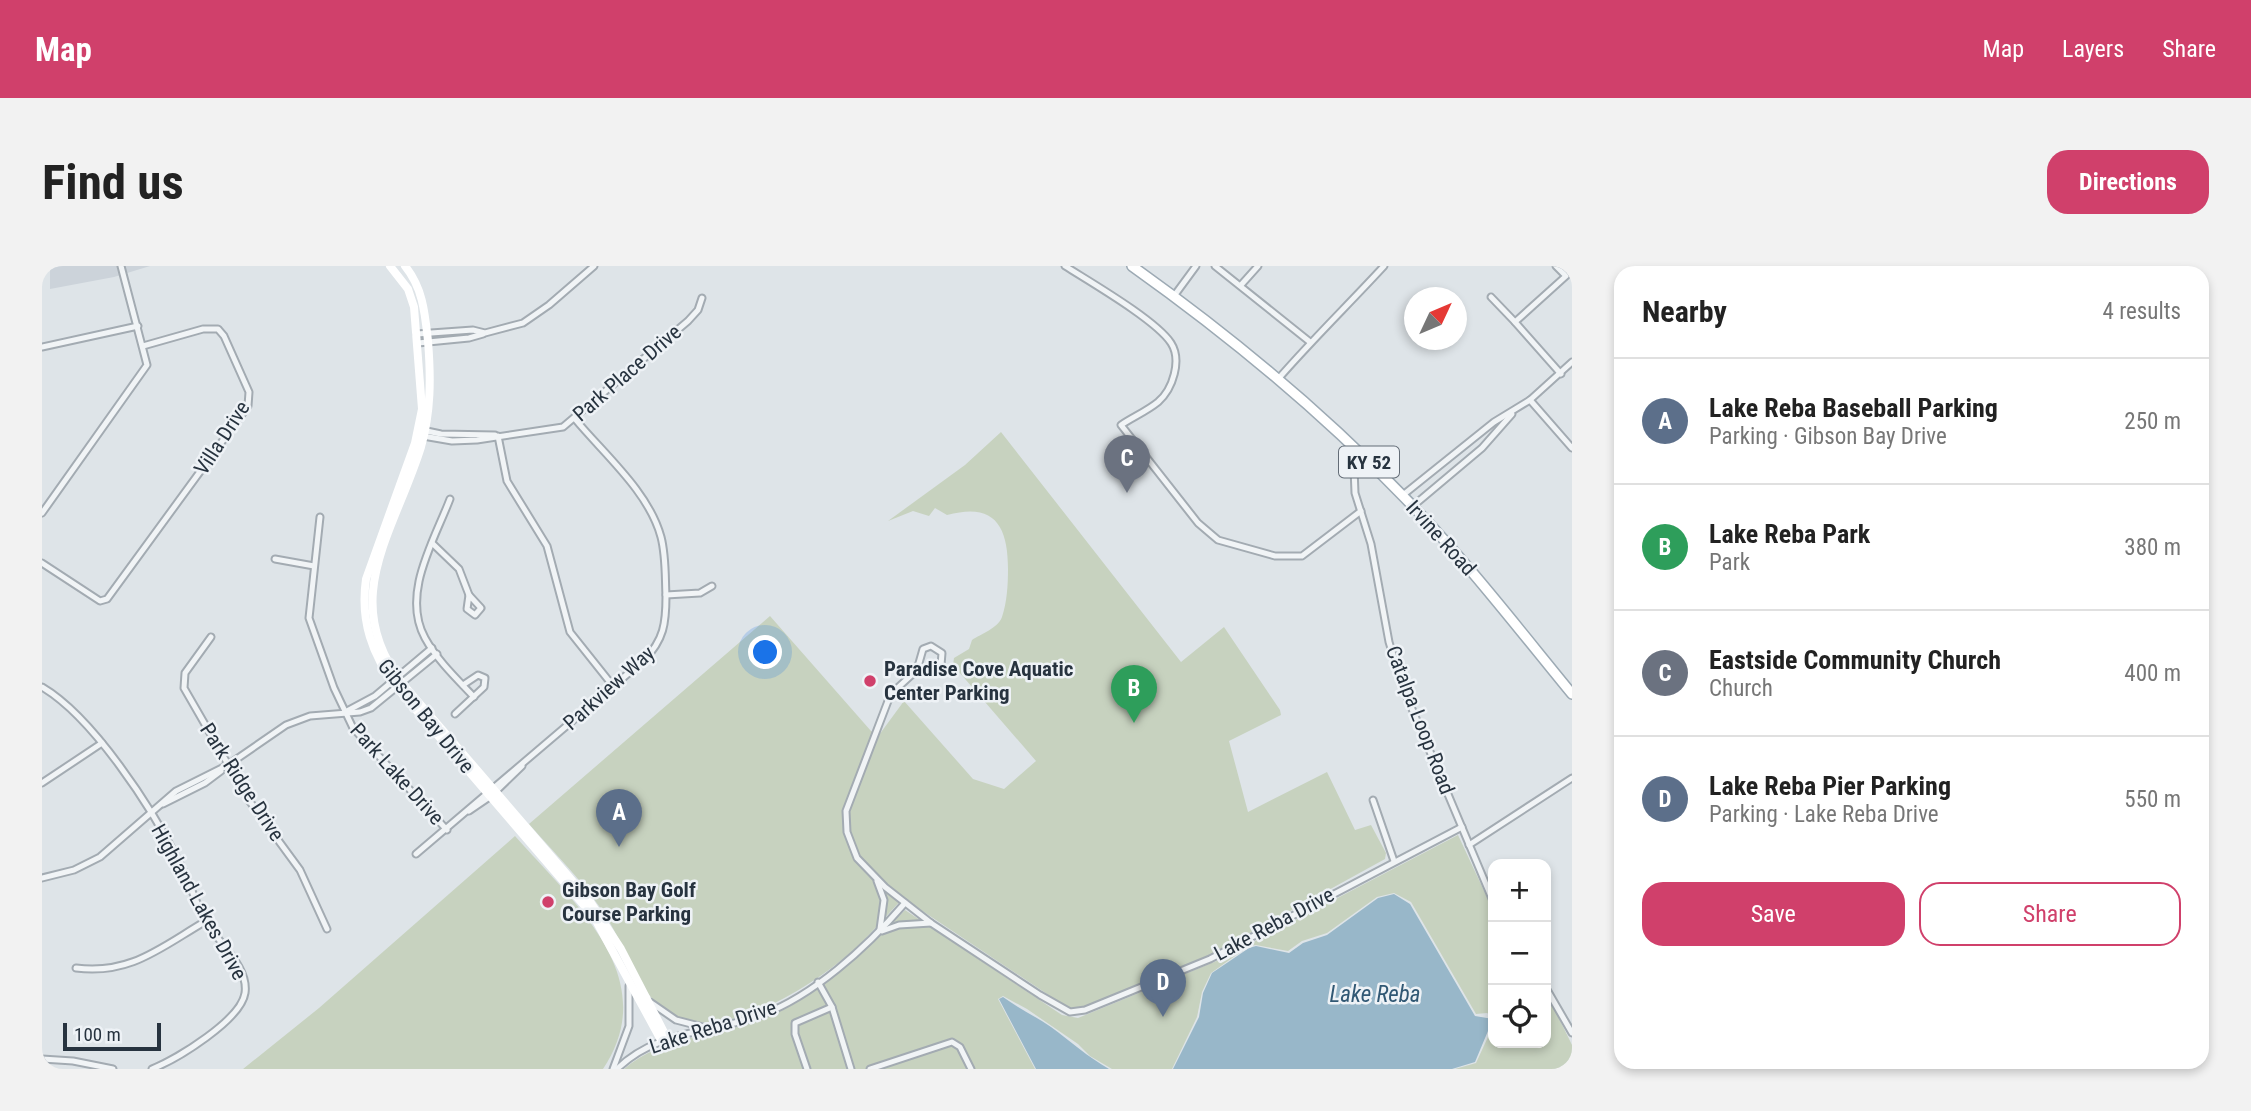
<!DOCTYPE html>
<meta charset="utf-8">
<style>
:root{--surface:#fff;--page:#f2f2f2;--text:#222;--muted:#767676;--line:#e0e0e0;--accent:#d0406b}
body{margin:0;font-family:"Roboto Condensed",sans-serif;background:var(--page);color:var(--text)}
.controls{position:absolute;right:21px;bottom:21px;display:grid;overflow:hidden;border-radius:14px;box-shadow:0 4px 10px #0003}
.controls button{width:63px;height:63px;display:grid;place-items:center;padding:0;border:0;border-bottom:2px solid var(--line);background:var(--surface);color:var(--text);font:35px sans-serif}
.compass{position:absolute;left:1362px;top:21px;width:63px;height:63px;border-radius:50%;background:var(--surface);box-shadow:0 4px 10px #0003;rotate:46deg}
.scale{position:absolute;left:21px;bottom:18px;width:98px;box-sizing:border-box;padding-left:7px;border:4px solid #27333f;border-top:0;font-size:19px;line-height:24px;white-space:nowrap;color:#27333f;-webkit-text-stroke:5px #eef2f6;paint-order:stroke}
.you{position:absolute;left:724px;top:387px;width:24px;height:24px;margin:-18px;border:5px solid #fff;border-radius:50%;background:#1a73e8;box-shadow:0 0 0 10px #1a73e833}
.badge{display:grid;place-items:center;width:46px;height:46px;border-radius:50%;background:var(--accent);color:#fff;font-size:23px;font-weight:700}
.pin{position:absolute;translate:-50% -58px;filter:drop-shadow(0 2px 4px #0008)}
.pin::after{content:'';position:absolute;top:37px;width:24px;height:21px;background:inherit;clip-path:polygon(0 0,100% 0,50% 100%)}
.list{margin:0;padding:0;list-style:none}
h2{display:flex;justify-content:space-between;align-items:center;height:91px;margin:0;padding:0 28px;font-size:30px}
h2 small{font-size:23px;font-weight:400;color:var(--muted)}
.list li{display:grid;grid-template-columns:46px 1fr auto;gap:21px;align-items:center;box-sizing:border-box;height:126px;padding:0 28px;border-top:2px solid var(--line)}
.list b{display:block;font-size:26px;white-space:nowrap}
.list p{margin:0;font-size:23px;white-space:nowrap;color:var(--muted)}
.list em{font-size:23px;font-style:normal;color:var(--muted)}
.actions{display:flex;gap:14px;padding:21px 28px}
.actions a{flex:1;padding:16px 0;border:2px solid var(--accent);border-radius:21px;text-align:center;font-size:24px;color:var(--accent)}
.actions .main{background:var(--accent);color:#fff}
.icon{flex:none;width:38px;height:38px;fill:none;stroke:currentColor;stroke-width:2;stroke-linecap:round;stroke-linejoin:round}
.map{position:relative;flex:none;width:1530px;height:803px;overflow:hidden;border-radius:21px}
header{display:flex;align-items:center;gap:42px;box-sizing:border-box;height:98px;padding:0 35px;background:var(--accent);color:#fff}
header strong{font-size:33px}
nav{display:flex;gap:38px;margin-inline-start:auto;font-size:24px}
.intro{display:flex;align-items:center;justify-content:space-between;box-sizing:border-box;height:168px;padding:0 42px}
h1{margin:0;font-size:49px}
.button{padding:18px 32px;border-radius:21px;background:var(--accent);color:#fff;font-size:24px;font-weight:700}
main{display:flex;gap:42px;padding:0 42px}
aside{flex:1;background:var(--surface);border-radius:21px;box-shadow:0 4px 10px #0003}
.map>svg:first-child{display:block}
</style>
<header>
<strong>Map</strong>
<nav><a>Map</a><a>Layers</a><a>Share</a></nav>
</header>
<div class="intro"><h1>Find us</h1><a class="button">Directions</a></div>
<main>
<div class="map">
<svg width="1530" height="803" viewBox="0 0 1530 803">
<rect width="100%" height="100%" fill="#dee4e8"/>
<!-- built -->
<polygon fill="#ccd3da" points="8,0 108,0 72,11 8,23"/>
<!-- green -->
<g fill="#c7d2bf">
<path d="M959,166l180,230 43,-35 56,83 1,5 -52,26 19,71 79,-40 28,58 16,-5 15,28 -1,6 -173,95 -130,54 -9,1 -11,-5 -159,-106c-14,15 -28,31 -43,46 -40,39 -151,112 -202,61 -23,-23 -34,-60 -51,-87 -21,-34 -52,-64 -78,-94l241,-208 101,115 8,4 25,-34 69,78 31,10 32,-28 -83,-96 1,-7 15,-9 3,-9c9,-6 26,-12 30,-23 5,-15 6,-32 6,-48 0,-44 -14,-67 -61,-54l-12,-7 -6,8 -16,-5 -25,10 77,-56z"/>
<path d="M1416,569l35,75v107l-6,-4 -11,1 -65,-112 -17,-9 -17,4 -50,36 -25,8 -14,10 -32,-6 -7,1 -38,27 -9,19 -5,25 -25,52h-60l-22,-13 -12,-12 -51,-35 -24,-13 -5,3 37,70h-411c41,-34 88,-32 136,-49 52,-18 108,-70 145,-110l157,105 16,3 141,-58z"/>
<path d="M473,570c58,66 149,141 88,233h-360l76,-61z"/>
<polygon points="1506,730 1530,779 1530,803 1413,803 1434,797 1451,760 1451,777 1504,777"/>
</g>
<!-- water -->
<g fill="#98b7c9">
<polygon points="1352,628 1368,638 1433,750 1451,753 1433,796 1410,803 1131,803 1157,751 1161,727 1170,707 1207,682 1214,680 1247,687 1261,677 1285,669 1336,632"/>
<path d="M961,731c15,11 32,19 48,30 19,14 37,30 58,42h-73l-37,-70z"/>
</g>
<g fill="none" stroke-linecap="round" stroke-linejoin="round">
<!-- street casing -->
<g stroke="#a3abb2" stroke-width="9">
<g id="street">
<path d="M1023,0c25,16 91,54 106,77 11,17 2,46 -13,59 -11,9 -25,15 -37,23l77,98 20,17 57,16h27l59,-45"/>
<polyline points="1173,0 1268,76"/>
<polyline points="1514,0 1524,10 1473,56 1519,108"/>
<polyline points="1199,19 1216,0"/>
<polyline points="1132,30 1154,0"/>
<polyline points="1449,31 1473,56"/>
<polyline points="375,68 431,64 443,67 481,57 507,39 552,0"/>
<polyline points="376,77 427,72 441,68"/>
<polyline points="0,81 96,60"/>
<path d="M1237,112c34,-39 70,-74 105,-112"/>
<polyline points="1488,134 1530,182"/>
<polyline points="380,164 399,168 453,169"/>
<polyline points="381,170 410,175 435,174 521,161 646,55 656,44 660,32"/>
<polyline points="456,170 465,215 505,280 528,366 571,420"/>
<polyline points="1321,189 1312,202 1313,227 1329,278 1347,376 1362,424 1451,635"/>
<polyline points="1361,229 1452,156 1488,134 1530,96"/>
<path d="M408,233c-16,42 -49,95 -25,139 12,22 32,41 49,59"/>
<polyline points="1371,240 1440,182 1470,148"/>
<polyline points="0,247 105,99 79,0"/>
<polyline points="278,251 267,352 292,422 311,462 405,564"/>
<polyline points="390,277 417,303 427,329"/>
<polyline points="233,293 272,300"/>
<polyline points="0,297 58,335 65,333 206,140 207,126 182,70 176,63 161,63 101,80"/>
<polygon points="427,329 439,342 433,349 425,343"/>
<polyline points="624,329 658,327 670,320"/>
<polyline points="169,371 143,407 142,422 206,533 258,604 285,663"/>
<polygon points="889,380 900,387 899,399 875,404 881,383"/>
<polyline points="875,404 851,426 846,435 804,545 805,566 815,592 843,621 889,657 998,729 1028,746 1043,744 1168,693 1420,561"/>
<path d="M0,421c51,30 110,121 137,175 10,19 16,39 26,58 12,22 44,46 40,73 -4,27 -68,66 -93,76"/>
<polyline points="305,445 333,430 390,382"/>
<polyline points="413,448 442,421 443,412 436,409 421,419"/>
<polyline points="0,517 60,477"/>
<polyline points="1331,534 1352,595"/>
<polyline points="121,538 163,517 179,505"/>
<polyline points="427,545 449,530 480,500"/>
<polyline points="1427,579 1530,512"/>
<path d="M374,588l228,-194c20,-20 22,-37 22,-64 -1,-20 0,-40 -5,-59 -12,-45 -57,-83 -86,-118"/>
<polyline points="0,612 32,604 58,591 134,525 186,499 244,459 268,450 318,446 329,442 395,388"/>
<polyline points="835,615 842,634 838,663"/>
<polyline points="840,665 857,659 889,657"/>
<path d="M34,702c55,7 85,-21 130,-47"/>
<polyline points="776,716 790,741 809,803"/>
<polyline points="1504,722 1530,767"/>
<polyline points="608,736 634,754 661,761"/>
<polyline points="0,793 31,795 71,803"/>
<polyline points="571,803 587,760 587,720"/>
<path d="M575,803c39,-38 90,-36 139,-52 56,-19 111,-70 149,-114"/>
<polyline points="765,803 753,768 753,757 790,741"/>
<polyline points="828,803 910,776 918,781 929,803"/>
</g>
</g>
<!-- primary casing -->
<g stroke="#9daab4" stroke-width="12">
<path id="primary" d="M1090,0c97,69 188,144 271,230 61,62 114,131 169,198"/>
</g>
<!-- street -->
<use href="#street" stroke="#f1f4f6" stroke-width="5"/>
<!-- secondary -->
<g stroke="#fff" stroke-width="8">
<path d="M348,0l18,23 6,18 8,102 -7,34 -49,136c-6,42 6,76 31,109l197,229 67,123"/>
<path d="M363,0c18,22 20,48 23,75 3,37 3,71 -7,106 -27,86 -83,152 -19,236l187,217 32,49 46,89"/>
</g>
<!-- primary -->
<use href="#primary" stroke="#fff" stroke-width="9"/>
</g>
<!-- markers -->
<g fill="#d0406b" stroke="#eef2f6" stroke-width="2.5">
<circle cx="828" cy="415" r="7"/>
<circle cx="506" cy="636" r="7"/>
</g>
<g text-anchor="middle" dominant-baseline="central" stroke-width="5" stroke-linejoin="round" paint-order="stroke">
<!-- shield labels -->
<rect fill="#eef2f6" stroke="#636c76" stroke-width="2" x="1297" y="180.5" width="60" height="31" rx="5"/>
<g font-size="19" font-weight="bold" fill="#27333f">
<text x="1327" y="196">KY 52</text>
</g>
<!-- street labels -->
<g font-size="21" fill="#27333f" stroke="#eef2f6">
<text transform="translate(585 107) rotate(-41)">Park Place Drive</text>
<text transform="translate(180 172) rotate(-57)">Villa Drive</text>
<text transform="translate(1399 272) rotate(48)">Irvine Road</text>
<text transform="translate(567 422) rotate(-42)">Parkview Way</text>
<text transform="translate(384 450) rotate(51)">Gibson Bay Drive</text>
<text transform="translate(1378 454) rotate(69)">Catalpa Loop Road</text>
<text transform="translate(355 508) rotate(48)">Park Lake Drive</text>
<text transform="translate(200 516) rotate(57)">Park Ridge Drive</text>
<text transform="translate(157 636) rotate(61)">Highland Lakes Drive</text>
<text transform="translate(1232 658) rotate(-28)">Lake Reba Drive</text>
<text transform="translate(671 761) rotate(-18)">Lake Reba Drive</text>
</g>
<!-- poi labels -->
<g font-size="21" font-weight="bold" fill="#27333f" stroke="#eef2f6" text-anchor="start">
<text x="842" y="403">Paradise Cove Aquatic<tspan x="842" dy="24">Center Parking</tspan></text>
<text x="520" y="624">Gibson Bay Golf<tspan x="520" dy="24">Course Parking</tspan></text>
</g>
<!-- water labels -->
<g font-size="23" font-style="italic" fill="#315874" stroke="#eef2f6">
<text x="1333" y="728">Lake Reba</text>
</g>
</g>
</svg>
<div class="controls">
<button>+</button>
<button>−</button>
<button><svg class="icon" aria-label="locate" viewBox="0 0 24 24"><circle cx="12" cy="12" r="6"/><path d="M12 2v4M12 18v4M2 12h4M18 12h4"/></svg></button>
</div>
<svg class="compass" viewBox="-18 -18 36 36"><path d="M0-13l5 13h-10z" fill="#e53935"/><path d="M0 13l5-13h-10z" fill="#767676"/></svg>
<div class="scale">100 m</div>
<div class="you"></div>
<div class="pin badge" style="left:577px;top:581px;background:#5c6f8a">A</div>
<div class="pin badge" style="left:1092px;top:457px;background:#2e9e5b">B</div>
<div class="pin badge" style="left:1085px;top:227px;background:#6b7280">C</div>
<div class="pin badge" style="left:1121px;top:751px;background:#5c6f8a">D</div>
</div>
<aside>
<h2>Nearby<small>4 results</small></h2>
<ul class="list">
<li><span class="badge" style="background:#5c6f8a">A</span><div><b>Lake Reba Baseball Parking</b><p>Parking · Gibson Bay Drive</p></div><em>250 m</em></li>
<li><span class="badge" style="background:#2e9e5b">B</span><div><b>Lake Reba Park</b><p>Park</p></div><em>380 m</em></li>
<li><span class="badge" style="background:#6b7280">C</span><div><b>Eastside Community Church</b><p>Church</p></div><em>400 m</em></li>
<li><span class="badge" style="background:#5c6f8a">D</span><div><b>Lake Reba Pier Parking</b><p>Parking · Lake Reba Drive</p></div><em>550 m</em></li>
</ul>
<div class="actions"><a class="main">Save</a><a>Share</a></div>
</aside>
</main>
